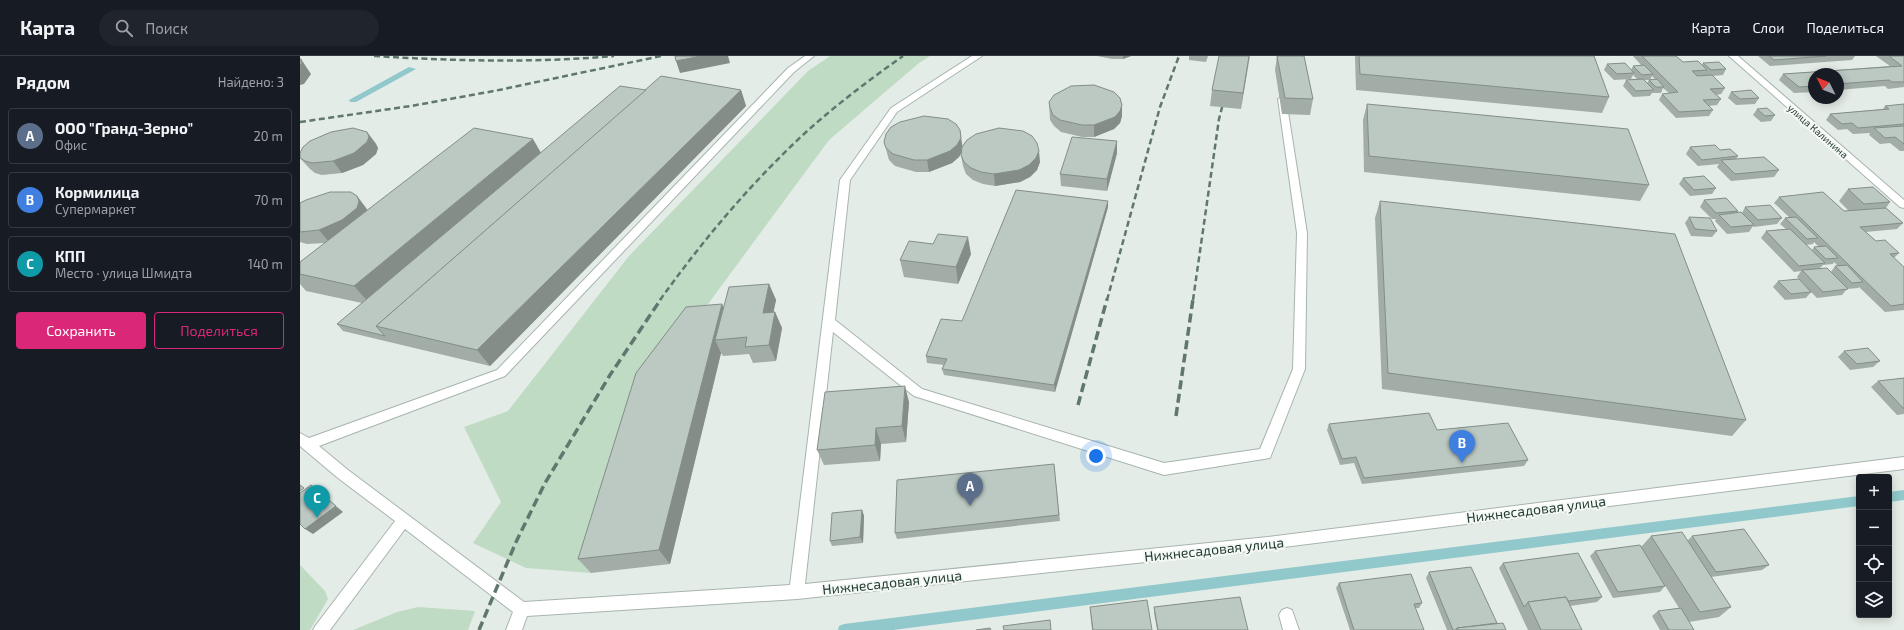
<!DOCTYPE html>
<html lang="ru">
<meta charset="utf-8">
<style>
:root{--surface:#171b24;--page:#20242c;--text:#f1f3f6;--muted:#9ea1a6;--line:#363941;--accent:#db2777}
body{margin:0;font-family:"Exo 2",sans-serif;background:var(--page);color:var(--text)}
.controls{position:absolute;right:12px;bottom:12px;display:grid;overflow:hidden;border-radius:4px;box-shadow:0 2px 10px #0003}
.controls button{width:36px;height:36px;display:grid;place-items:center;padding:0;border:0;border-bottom:1px solid var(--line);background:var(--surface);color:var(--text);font:20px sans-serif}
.compass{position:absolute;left:1508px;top:12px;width:36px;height:36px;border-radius:50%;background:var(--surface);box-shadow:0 2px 10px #0003;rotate:312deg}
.you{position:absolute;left:796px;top:400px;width:14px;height:14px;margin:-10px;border:3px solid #fff;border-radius:50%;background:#1a73e8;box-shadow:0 0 0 6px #1a73e833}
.badge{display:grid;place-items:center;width:26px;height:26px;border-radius:50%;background:var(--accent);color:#fff;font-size:13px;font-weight:700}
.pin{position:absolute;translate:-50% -33px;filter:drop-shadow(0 1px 2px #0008)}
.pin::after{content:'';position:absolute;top:21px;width:14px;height:12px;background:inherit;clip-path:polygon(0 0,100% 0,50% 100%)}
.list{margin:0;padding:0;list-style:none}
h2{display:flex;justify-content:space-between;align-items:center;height:52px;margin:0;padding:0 16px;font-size:17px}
h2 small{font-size:13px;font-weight:400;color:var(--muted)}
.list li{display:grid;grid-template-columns:26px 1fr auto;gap:12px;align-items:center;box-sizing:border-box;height:56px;margin:0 8px 8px;padding:0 8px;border:1px solid var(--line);border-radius:4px}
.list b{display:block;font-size:15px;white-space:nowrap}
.list p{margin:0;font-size:13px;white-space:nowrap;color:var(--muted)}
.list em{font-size:13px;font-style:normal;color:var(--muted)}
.actions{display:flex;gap:8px;padding:12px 16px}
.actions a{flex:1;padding:9px 0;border:1px solid var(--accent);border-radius:4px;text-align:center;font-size:14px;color:var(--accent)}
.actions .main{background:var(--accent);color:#fff}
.icon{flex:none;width:22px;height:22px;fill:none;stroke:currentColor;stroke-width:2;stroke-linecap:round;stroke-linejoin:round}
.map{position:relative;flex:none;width:1604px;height:574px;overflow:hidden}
header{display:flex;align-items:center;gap:24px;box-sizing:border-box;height:56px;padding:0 20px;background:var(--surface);border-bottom:1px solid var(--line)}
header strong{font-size:19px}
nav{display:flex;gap:22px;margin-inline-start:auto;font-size:14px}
.search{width:280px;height:36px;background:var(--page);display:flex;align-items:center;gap:10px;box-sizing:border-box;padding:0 14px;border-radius:22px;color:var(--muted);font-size:15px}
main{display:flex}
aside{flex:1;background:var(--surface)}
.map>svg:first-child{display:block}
</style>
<header>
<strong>Карта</strong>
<div class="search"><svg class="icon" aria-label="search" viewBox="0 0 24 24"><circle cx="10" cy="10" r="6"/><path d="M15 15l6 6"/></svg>Поиск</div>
<nav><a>Карта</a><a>Слои</a><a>Поделиться</a></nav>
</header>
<main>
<aside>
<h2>Рядом<small>Найдено: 3</small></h2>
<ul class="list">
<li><span class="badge" style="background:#5c6f8a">A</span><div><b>ООО &quot;Гранд-Зерно&quot;</b><p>Офис</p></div><em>20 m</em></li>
<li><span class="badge" style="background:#3f7fe0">B</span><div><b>Кормилица</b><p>Супермаркет</p></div><em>70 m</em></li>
<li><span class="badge" style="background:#0f9aa8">C</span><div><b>КПП</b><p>Место · улица Шмидта</p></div><em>140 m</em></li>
</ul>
<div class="actions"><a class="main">Сохранить</a><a>Поделиться</a></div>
</aside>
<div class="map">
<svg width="1604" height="574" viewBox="0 0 1604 574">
<rect width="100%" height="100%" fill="#e4ece7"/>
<!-- green -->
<g fill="#bfdbc4">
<polygon points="530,0 630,0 619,7 529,84 394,267 291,517 226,512 173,487 201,446 164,371 208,355 329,200 508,15"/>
<polygon points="0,509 25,535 28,543 10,574 0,574"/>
<polygon points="118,551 175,555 168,574 53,574 97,556"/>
</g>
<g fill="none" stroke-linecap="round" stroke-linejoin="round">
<!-- stream -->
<g fill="#91c8cb" fill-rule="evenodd">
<polygon points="109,11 116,13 56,46 50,46 49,44"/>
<polygon points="1604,434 1604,444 1589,446 1589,436"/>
<polygon points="1559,440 1559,450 593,574 538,574 539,570 544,568"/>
</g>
<!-- minor casing -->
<g stroke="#a7b4ad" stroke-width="2">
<g id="minor">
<polygon points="505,0 514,0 494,16 205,320 19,390 48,414 224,546 490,529 540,124 591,52 672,0 682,0 597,56 550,124 535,264 622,333 864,407 960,393 993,313 997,177 978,43 982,40 986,43 1007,177 1005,313 970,402 864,419 614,340 533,276 505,528 968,481 1604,401 1604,413 968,493 497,543 227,560 222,574 206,574 213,556 105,473 30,574 13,574 16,569 95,465 38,422 0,390 0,377 9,382 197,314 488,12"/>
<polygon points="1429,0 1438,0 1604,144 1604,152 1600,151"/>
<polygon points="987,552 992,554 999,574 983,574 979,559 982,554"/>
</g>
</g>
<!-- minor -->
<use href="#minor" fill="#fff" fill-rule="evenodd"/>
<!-- rail-far1 -->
<g stroke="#5f776e" stroke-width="2.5" stroke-dasharray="6 3.5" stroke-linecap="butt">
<path d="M74,0c80,5 160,7 240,0"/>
<polyline points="0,66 111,50 194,35 361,0"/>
<path d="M360,244c43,-60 91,-117 145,-167 31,-28 64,-53 98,-77"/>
<polyline points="807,244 860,51 879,0"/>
<polyline points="893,244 919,63 925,40"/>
</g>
<!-- rail -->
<g stroke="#5f776e" stroke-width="3.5" stroke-dasharray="9 4.5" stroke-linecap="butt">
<polyline points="778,349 807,243"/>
<polyline points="876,360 893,243"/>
<polyline points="179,574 216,486 245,427 310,319 361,243"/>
</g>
</g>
<!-- wall -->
<g fill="#a2ada8" fill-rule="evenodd">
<polygon points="797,0 831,0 823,3 812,3"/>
<polygon points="889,0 908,0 906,6 889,4"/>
<polygon points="950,0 941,53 910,50 912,34"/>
<polygon points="977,0 1004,0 1013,43 1010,59 982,58 975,14"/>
<polygon points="1055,0 1294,0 1309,41 1302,57 1056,34"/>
<path d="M1333,0h43l7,6 19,3 1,-2 23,6 -3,6 -11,1 13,12 -4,6 -5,1 5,4 -4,6 -8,1 4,4 -4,6 -33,2 -17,-18 3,-6 7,-1 -6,-5 -2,5h-9l-2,3 -17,1 -10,-11 3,-6 11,-1 -4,-4 -2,4 -17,1 -10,-10 3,-6 24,6 2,-4 8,-1zM1352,20l3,3 -5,1zM1345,24h4l-2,3z"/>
<polygon points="1458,0 1555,0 1552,4 1470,10"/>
<polygon points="1576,0 1604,0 1604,31 1588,33 1585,30 1538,34 1538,18 1514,18 1514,36 1494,37 1479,24 1483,18 1590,10"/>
<polygon points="346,34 441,34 446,50 190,310 43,275 37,268 62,247 6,235 0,228 0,206 25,187 7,188 0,186 0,147 57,140 66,152 67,154 241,97"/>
<polygon points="1431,36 1459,42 1455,48 1436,49 1428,42"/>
<polygon points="749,46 822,60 820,67 814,73 794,81 782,81 761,76 754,70 750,64"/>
<polygon points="1067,48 1349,129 1340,145 1064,116 1063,64"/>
<polygon points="1604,48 1604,95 1600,95 1590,87 1580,88 1569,79 1570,77 1553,78 1547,73 1538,74 1526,64 1530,58 1583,53 1585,50"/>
<polygon points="1457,53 1475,59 1471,65 1461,66 1453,59"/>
<polygon points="67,76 76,88 78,92 76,98 63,109 42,117 22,119 15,117 10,113 0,102"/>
<polygon points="817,85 817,97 807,135 761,130 760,118"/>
<polygon points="584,86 662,91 740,106 737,114 730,121 720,126 695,130 683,128 673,124 666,118 663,110 661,99 661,96 659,101 652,107 629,116 616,116 595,110 589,104 587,97"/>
<polygon points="1390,91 1420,94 1438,100 1436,103 1479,114 1474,121 1431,125 1417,111 1419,108 1398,110 1386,98"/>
<polygon points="1383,122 1416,132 1412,138 1390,140 1379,128"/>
<path d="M1548,133l42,13 -4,6 17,15 -6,6 -31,3 10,9 23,12 -5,5 10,9v43l-19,2 -26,-25 -1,1 -11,1 -5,6 -25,3 -6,-6 -5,6 -21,2 -12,-13 5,-6 26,3 -7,-7 4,-6 -7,1 -33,-34 5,-7 20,-2 -6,-5 5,-6 4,-1 -15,-14 5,-6 65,14h5l-10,-10zM1514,186l5,5h-5l-2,3 -6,-5 7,-1zM1534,206l4,4h-3l-4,6 -11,-4 3,-3 10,-1z"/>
<polygon points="1404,144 1438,155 1437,157 1442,157 1445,151 1482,162 1477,168 1454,171 1453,170 1449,176 1427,178 1415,165 1416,163 1412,163 1400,151"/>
<polygon points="808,145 808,151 755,336 644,319 642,313 644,309 627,307 626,300 662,265"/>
<polygon points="1080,145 1446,364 1432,380 1082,333 1075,162"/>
<polygon points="1389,161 1417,175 1412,181 1391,180 1385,167"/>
<polygon points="671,198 658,228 604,221 600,204"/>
<polygon points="469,228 476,244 473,256 475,256 482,272 476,305 453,307 449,298 423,300 421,297 370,508 291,517 278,503 422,248 423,251"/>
<polygon points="1544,295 1580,305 1573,311 1550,314 1538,301"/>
<polygon points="1604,322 1604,358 1597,359 1571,331 1578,325"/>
<polygon points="609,346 606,386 581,388 580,405 524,409 517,394"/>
<polygon points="1029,368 1137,374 1228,404 1224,410 1062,428 1054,407 1040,409 1027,374"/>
<polygon points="754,408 760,465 597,483 595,477"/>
<polygon points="562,454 564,460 563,487 532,490 530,485"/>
<polygon points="1351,480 1387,485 1392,480 1469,509 1462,514 1411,521 1431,551 1419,561 1389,566 1394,574 1360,574 1352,560 1358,555 1379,552 1341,491"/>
<polygon points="1295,495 1365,530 1360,536 1313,542 1290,500"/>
<polygon points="1203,507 1302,541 1297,546 1270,550 1282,574 1228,574 1199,512"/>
<polygon points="1129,516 1197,567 1206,574 1147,574 1126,522"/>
<polygon points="1039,527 1122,547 1119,552 1115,552 1124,574 1050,574 1036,532"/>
<polygon points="790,551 852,574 792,574 791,565"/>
<polygon points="854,551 948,574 857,574 854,557"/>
</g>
<!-- shaded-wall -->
<g fill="#848d88">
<polygon points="401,0 428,0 430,7 380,17 376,5"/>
<polygon points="823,0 831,0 823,3"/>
<polygon points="949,0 949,1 941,53 943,37"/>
<polygon points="1,3 11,18 4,28 0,29 0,10"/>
<polygon points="441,34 446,50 190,310 177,294"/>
<polygon points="822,49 822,60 820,67 814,73 794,81 794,69"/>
<polygon points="660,74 663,94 659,101 652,107 629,116 627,104"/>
<polygon points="67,76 76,88 78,92 76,98 63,109 42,117 33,105"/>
<polygon points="233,83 244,102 72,250 54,230"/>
<polygon points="817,85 817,97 807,135 807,123"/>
<polygon points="739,95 740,106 737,114 730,121 720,126 695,130 694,118"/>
<polygon points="57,140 66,152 69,157 29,186 19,174"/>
<polygon points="808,145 808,151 755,336 754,329"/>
<polygon points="668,181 671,198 658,228 656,211"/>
<polygon points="469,228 476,244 470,273 463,257"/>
<polygon points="422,248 429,264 415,284 421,297 370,508 359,494"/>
<polygon points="475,256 482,272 476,305 469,289"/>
<polygon points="605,330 609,346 606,386 602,370"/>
<polygon points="576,372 581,388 580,405 575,389"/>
<polygon points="11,429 43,456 13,478 5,473"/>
<polygon points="562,454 564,460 563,487 560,481"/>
</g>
<!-- building -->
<g fill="#bcc9c3" stroke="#848d88">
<polygon points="375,0 401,0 376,5"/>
<polygon points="919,0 949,0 943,37 912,34"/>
<polygon points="977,0 1004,0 1013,43 985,42"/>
<polygon points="1059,0 1294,0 1309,41 1060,18"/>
<polygon points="1342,0 1376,0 1383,6 1398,5 1407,14 1392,15 1397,20 1412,19 1425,32 1410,33 1421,43 1403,44 1413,54 1379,56 1362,38 1378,36"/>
<polygon points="1469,0 1526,0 1474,4"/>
<polygon points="1589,0 1604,0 1604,26 1592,26 1589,24 1538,28 1538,18 1514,18 1514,30 1499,31 1483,18 1602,10"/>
<polygon points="0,3 1,3 2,7 0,10"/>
<polygon points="1419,6 1426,13 1411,14 1403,7"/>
<polygon points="1325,7 1334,17 1317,18 1307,8"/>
<polygon points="1344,9 1353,18 1342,19 1333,10"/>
<polygon points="361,20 441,34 177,294 76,270"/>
<polygon points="1343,23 1354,34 1336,35 1326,24"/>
<polygon points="1357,23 1364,31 1356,31 1349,24"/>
<polygon points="794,29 814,36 820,42 822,49 820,55 815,61 794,69 782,69 760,64 753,59 750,52 749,46 754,39 771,30"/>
<polygon points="320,30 346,34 76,270 85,280 37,268"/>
<polygon points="1451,34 1459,42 1440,43 1431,36"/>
<polygon points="1067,48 1328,73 1349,129 1069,100"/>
<polygon points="1604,48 1604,68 1558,72 1552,67 1542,68 1530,58 1589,53 1585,50"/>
<polygon points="1467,52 1475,59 1465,60 1457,53"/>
<polygon points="624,60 648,63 656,68 660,74 661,82 657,89 650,95 627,104 614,104 593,98 586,92 584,86 586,78 591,71 600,66"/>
<polygon points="1604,70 1604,88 1595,81 1585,82 1574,72"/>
<polygon points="53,72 67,76 69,81 67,86 54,97 33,105 12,107 5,105 0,102 0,97 3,91 10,85 31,76"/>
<polygon points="174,72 233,83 54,230 0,218 0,206"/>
<polygon points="699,72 723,75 732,80 737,87 739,95 736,102 729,109 719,114 694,118 681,116 671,112 664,106 661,99 662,91 667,84 676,78"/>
<polygon points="772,81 817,85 807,123 760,118"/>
<polygon points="1415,89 1420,94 1430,93 1438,100 1402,104 1390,91"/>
<polygon points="1464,101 1479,114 1435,118 1421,104"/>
<polygon points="1404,120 1416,132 1394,134 1383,122"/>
<polygon points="1573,131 1590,146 1564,148 1548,133"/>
<polygon points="716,134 808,145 754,329 642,313 647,303 626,300 641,263 662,265"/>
<polygon points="30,136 51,136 57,140 59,145 57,152 42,164 19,174 0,176 0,147 6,144"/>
<polygon points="1523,136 1544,155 1586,152 1603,167 1560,171 1576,185 1585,184 1599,197 1590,198 1604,211 1604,248 1591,250 1479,141"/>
<polygon points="1426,142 1438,155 1416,157 1404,144"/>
<polygon points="1080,145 1375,178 1446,364 1088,317"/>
<polygon points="1470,149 1482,162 1458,164 1445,151"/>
<polygon points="1441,156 1454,169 1431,171 1419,159"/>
<polygon points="1389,161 1410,162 1417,175 1395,173"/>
<polygon points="1496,161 1518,182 1507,183 1485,162"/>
<polygon points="1490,173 1525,207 1499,210 1466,175"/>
<polygon points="638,178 668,181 656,211 600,204 609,185 633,188"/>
<polygon points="1526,190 1538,202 1526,203 1514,191"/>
<polygon points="1547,209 1563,226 1552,227 1535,210"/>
<polygon points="1527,212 1548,233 1523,236 1502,214"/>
<polygon points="1499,223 1511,236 1491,238 1478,225"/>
<polygon points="469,228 463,257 475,256 469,289 445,291 447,281 415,284 429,231"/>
<polygon points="422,248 359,494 278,503 336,317 386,251"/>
<polygon points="1568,292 1580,305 1557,308 1544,295"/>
<polygon points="1604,322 1604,353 1578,325"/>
<polygon points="605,330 602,370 576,372 575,389 517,394 525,336"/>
<polygon points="1129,357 1137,374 1208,367 1228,404 1064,422 1056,401 1042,403 1029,368"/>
<polygon points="754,408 759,459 595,477 597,424"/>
<polygon points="0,429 4,432 0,435"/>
<polygon points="11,429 36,450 5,473 0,468 0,437"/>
<polygon points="562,454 560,481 530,485 532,457"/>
<polygon points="1444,473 1469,509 1416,516 1392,480"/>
<polygon points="1382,476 1431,551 1400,556 1351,480"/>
<polygon points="1340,489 1365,530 1318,536 1295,495"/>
<polygon points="1278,497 1302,541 1268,545 1266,541 1228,546 1224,551 1203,507"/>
<polygon points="1171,511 1197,567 1157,572 1156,574 1153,574 1129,516"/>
<polygon points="1111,518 1122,547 1114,548 1124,574 1054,574 1039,527"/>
<polygon points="940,541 948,574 858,574 854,551"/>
<polygon points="1266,541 1282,574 1241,574 1228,546"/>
<polygon points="847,544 852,574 793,574 790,551"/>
<polygon points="1381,552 1394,574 1369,574 1358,555"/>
<polygon points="750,564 751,574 704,574 703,570"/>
<polygon points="1203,567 1206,574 1158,574 1157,572"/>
<polygon points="690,572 691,574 676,574"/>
</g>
<g text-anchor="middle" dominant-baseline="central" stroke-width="4" stroke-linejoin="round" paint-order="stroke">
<!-- far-street labels -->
<g font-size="10" fill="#253c33" stroke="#f4f9f6">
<text transform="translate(1518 75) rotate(41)">улица Калинина</text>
</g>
<!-- near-street labels -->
<g font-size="14" fill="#253c33" stroke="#f4f9f6">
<text transform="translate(1236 453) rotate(-7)">Нижнесадовая улица</text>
<text transform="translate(914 493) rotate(-6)">Нижнесадовая улица</text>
<text transform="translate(592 526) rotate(-6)">Нижнесадовая улица</text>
</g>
</g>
</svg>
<div class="controls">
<button>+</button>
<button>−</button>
<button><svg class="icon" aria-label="locate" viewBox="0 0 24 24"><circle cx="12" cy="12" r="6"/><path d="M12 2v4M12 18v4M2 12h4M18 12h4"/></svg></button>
<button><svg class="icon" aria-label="layers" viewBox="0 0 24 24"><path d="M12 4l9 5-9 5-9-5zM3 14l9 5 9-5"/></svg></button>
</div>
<svg class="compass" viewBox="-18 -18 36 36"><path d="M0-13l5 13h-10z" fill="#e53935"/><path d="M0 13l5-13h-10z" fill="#9ea1a6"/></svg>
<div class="you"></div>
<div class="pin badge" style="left:670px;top:450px;background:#5c6f8a">A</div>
<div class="pin badge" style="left:1162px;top:407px;background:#3f7fe0">B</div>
<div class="pin badge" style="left:17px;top:462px;background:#0f9aa8">C</div>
</div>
</main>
